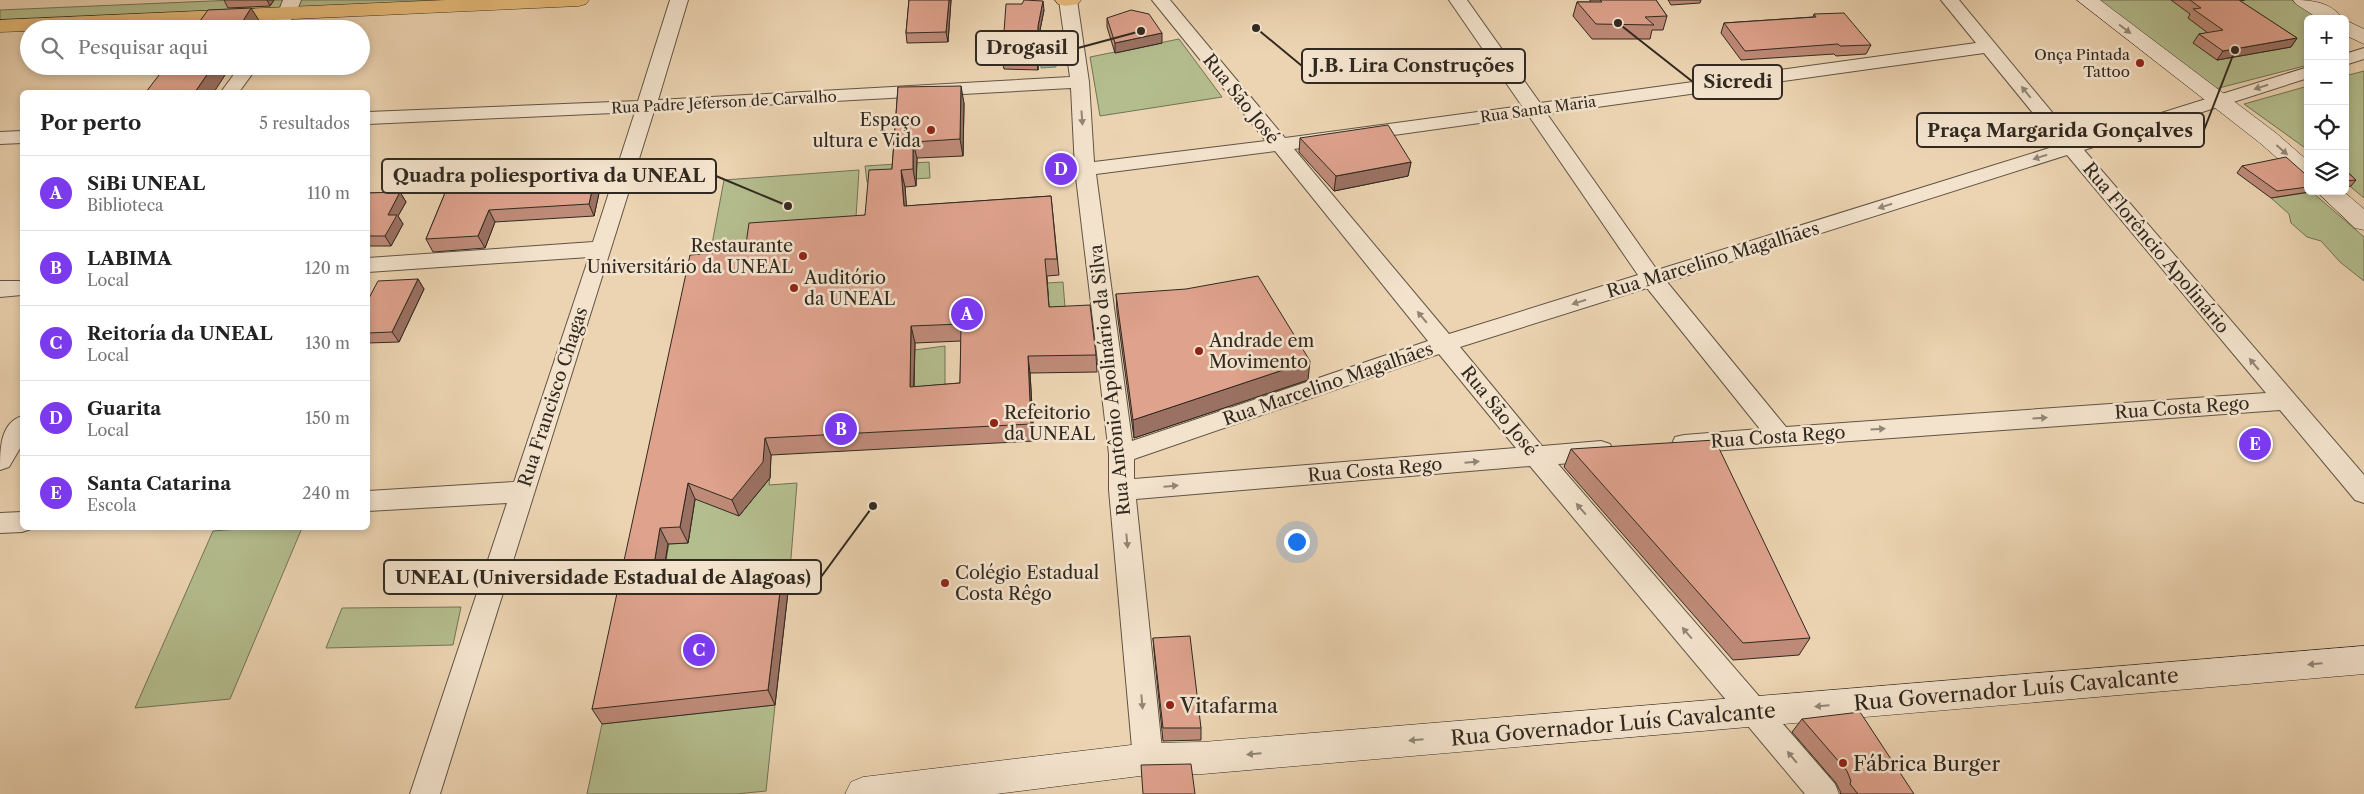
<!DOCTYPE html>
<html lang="pt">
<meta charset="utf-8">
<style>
:root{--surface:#fff;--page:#f2f2f2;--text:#222;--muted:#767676;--line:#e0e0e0;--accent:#7c3aed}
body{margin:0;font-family:"Libre Caslon Text",serif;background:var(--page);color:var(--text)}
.controls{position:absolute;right:15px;top:15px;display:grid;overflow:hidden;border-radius:8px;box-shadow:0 2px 8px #0003}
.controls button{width:45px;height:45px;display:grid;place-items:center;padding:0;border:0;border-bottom:1px solid var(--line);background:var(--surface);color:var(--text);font:25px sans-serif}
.you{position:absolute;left:1296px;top:541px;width:18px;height:18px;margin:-12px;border:4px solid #fff;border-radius:50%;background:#1a73e8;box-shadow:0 0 0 8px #1a73e833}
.badge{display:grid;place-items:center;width:32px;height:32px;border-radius:50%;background:var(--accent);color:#fff;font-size:16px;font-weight:700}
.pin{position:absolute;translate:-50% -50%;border:2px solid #fff;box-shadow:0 1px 5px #0006}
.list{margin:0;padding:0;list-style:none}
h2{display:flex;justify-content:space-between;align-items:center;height:65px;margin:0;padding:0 20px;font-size:21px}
h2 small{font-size:16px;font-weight:400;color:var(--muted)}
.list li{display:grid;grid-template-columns:32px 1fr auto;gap:15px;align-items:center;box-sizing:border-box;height:75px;padding:0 20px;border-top:1px solid var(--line)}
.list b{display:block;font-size:19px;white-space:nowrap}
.list p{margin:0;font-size:16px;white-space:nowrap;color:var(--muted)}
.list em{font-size:16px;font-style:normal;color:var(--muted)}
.icon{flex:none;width:28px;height:28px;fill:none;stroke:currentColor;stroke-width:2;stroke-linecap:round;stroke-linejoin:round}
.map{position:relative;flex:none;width:2364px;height:794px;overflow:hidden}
.search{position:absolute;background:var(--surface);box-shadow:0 2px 8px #0003;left:20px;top:20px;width:350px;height:55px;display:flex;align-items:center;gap:12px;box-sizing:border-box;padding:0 18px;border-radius:28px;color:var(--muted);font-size:19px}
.panel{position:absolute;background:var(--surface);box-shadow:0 2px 8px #0003;left:20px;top:90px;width:350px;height:440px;border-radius:8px}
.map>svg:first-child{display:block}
</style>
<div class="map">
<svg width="2364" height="794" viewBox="0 0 2364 794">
<rect width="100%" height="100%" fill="#ecd4b2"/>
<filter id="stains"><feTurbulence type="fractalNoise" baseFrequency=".004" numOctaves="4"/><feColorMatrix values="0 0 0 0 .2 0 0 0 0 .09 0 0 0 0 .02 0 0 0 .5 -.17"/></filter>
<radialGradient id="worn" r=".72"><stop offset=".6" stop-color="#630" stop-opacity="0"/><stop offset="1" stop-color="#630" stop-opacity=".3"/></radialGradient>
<!-- green -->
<g fill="#b4bd8e" stroke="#727357">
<polygon points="235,0 579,0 0,26 0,10"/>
<polygon points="2097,0 2304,0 2333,19 2308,19 2308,65 2215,89"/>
<polygon points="1179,39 1222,97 1100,116 1090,57"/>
<polygon points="2364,71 2364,198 2345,182 2345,76"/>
<polygon points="2308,86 2308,150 2244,104"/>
<polygon points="929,162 930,178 867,182 865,166"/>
<polygon points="859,170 855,233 712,244 724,180"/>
<polygon points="2312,192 2364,237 2364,281 2340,262 2321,241 2307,237 2291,223 2289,214 2271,198"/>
<polygon points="1063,282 1065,307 1049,307 1047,283"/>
<polygon points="945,346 945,393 914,395 914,350"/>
<polygon points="770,476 769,485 797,483 789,583 660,593 669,544 688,543 698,481"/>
<polygon points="251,528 302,528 230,699 135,708 213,531"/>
<polygon points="461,607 453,645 326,648 342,608"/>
<polygon points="775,705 766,791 736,794 587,794 602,724"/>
</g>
<!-- water -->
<polygon fill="#9cb6b6" stroke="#717e7a" points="1056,49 1056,67 1041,68 1041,50"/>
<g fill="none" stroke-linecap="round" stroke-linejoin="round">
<!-- street casing -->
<g stroke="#605444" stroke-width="2">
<g id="street">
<polygon points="283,0 301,0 296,13 285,29 267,29 278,13"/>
<path d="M670,0h18l-30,100 412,-23 -11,-77h18l12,82 5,80 172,-21 -114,-141h18l115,138 237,-32 -73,-106h18l73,103 436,-60 -35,-43h18l116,140 233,-73v11l-224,72 280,325v28l-9,-3 -75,-90 -596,43 -9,-2 -3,-7 3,-7 9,-2 76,-6 -113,-141 -187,59 82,99 59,-5 9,3 3,7 -3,7 -9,3 -43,3 277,320 4,10h-34l-275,-328 -394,33 27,260 -4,10 -11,4 -11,-4 -4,-10 -24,-269v-36l-34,-285 -4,-81 -417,23 -214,683h-30l97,-291 -139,8v-20l146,-9 75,-225 -221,15v-14l225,-16 42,-130 -267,12v-12l270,-11zM1984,53l75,92 -402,125 -110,-156zM1529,116l109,159 -189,59 -155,-185zM1275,151l153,190 -296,100 -36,-267zM2067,155l199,238 -480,34 -119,-145zM1439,354l77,94 -382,31v-20z"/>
<polygon points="2364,48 2364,59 2345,65 2345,54"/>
<polygon points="240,66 258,66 239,92 221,92"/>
<polygon points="22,131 22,143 0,144 0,132"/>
<polygon points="0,281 22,281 22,295 0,297"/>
<path d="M22,416v29l-13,22 -9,3c0,-21 0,-47 22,-54z"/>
<polygon points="22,512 22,528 32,528 31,529 22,532 0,533 0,513"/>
</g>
</g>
<!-- secondary casing -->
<g stroke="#312920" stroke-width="1">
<g id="secondary">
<polygon points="2077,0 2100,0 2276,133 2308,161 2308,180 2300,178 2260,143"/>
<path d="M2293,0c19,0 38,2 50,19h-24l-23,-15z"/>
<polygon points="2345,20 2364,29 2364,44 2345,35"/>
<polygon points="2316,191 2343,191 2364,209 2364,230 2355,228"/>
<polygon points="2364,646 2364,674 1203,774 1148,775 996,794 845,794 851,782 863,777 1148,743 1203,742"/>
</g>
</g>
<!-- primary casing -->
<g stroke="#312920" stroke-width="1">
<g id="primary">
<polygon points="446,0 589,0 586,4 579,6 74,29 29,29 29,31 0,32 0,20"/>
<polygon points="1055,0 1081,0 1078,4 1065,6 1058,4"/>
</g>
</g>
<!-- street -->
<use href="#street" fill="#f3e3cd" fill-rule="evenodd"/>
<!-- secondary -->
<use href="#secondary" fill="#f3e3cd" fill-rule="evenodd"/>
<!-- primary -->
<use href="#primary" fill="#e6ba79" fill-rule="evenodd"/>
</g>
<!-- wall -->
<g fill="#bf8b79" stroke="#312920" fill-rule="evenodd">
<polygon points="224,0 274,0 270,6 228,8"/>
<polygon points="909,0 951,0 948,42 907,43 906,33"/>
<polygon points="1590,0 1656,0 1667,16 1663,30 1652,30 1650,39 1592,39 1573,16 1577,2 1590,2"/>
<polygon points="1668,0 1701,0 1700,3 1671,5"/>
<polygon points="2171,0 2245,0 2240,1 2297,38 2291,47 2217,60 2193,43 2199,34 2208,33 2188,18 2190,14"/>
<polygon points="1044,10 1039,35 1038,70 1004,69 1002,60"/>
<polygon points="1814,14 1871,45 1866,54 1836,56 1834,54 1741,60 1721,33 1724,23 1813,17"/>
<polygon points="1107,18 1162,43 1115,53 1107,27"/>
<path d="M898,87l66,16 -1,53 -46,2 -1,28 -11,1 1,19 145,-10 8,79 -12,1 2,31 47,48 1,17 -67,1 4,68 -263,14 -1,23 -31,38 -44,-17 -7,44 -20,1 -5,33 120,-10 6,16 -14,122 -173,19 -10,-15 153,-458 120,-36 27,-46zM961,341l-1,42 -46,4 1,-44z"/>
<polygon points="1300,138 1411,162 1408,176 1334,191 1299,152"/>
<polygon points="2242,166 2308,174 2308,191 2315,191 2271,198 2237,173"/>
<polygon points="2345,170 2356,180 2351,186 2345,187"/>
<polygon points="450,181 601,184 594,216 495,222 485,248 433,252 426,239"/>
<polygon points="400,192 406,202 398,216 403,224 391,246 368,246 368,193"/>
<polygon points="418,279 424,289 399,342 368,343 368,300"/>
<polygon points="1116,294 1308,380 1134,438 1117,312"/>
<polygon points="1571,449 1810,638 1799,655 1733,660 1564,467"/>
<polygon points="1153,638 1201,728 1201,740 1163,741 1154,651"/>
<polygon points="1802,719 1914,794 1840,794 1841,793 1836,783 1792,732"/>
</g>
<!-- shaded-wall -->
<g fill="#9b7163" stroke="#312920">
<polygon points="267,0 274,0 270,6"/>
<polygon points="949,0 951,0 951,1 948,42 946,32"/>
<polygon points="1043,1 1044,10 1039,35 1038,70 1037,60 1038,26"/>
<polygon points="251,8 260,22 255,29 238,29"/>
<polygon points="1162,33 1162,43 1115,53 1115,43"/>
<polygon points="2297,38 2291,47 2217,60 2223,51"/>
<polygon points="213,66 231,66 214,92 195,92"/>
<polygon points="961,86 964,103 963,156 960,139"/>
<polygon points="913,142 917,158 916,186 913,169"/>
<polygon points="1411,162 1408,176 1334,191 1336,176"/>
<polygon points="901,170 905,187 908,223 904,206"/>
<polygon points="596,172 601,184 594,216 589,204"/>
<polygon points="400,192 406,202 398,216 403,224 391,246 385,236 388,215"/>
<polygon points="489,210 495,222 485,248 478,236"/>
<polygon points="418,279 424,289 399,342 392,332"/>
<polygon points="911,326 915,343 913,404 910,387"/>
<polygon points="1028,356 1030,373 1034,441 1031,424"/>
<polygon points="1310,361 1308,380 1134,438 1133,420"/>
<polygon points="765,438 771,455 770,478 739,516 732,500"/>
<polygon points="688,483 695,499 688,543 680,527"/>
<polygon points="660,528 668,544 660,593 652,577"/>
<polygon points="783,567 789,583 775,705 768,690"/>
</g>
<!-- building -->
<g fill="#dea28d" stroke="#312920" fill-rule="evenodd">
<polygon points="909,0 949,0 946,32 906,33"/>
<polygon points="1024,0 1043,1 1038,26 1037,60 1002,60 1006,4 1022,4"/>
<polygon points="1600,0 1656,0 1667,16 1645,17 1654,25 1596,24 1577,2 1602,2"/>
<polygon points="2190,0 2239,0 2297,38 2223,51 2199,34 2223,30 2193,9 2201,8"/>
<polygon points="251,8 238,29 194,29 208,10"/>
<polygon points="1131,10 1149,14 1162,33 1115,43 1107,18"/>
<polygon points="1844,13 1871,45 1840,46 1838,44 1745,51 1724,23 1816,17 1814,14"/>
<polygon points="166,66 213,66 195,92 146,92"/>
<path d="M961,86l-1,53 -47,3v27l-12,1 3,36 147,-10 6,63h-12l4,48 41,-2 6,50 -68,1 3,68 -266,14 -2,24 -31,38 -44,-17 -8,44 -20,1 -8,49 131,-10 -15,123 -176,19 98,-454 55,-4 4,-28 116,-8 4,-45 23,-1 6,-82zM961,324l-1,59 -50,4 1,-61z"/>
<polygon points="1388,125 1411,162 1336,176 1300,138"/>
<polygon points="2286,157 2304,173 2308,174 2308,187 2277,191 2242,166"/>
<polygon points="2345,170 2356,180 2345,181"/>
<polygon points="596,172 589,204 489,210 478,236 426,239 450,181"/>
<polygon points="400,192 388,215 397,215 385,236 368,236 368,193"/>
<polygon points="1258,276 1310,361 1133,420 1116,294 1186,289"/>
<polygon points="418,279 392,332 368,333 368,300 378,281"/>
<polygon points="1715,440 1810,638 1743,643 1571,449"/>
<polygon points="1190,636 1201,728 1163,728 1153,638"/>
<polygon points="1860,712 1914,794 1858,794 1850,784 1851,781 1847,771 1802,719"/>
<polygon points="1191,764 1195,794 1143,794 1141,765"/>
</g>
<!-- one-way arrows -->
<defs><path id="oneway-solid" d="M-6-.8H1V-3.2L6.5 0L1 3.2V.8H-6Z" transform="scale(1.25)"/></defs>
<g fill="#928676">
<use href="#oneway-solid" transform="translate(2125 29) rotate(37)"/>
<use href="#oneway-solid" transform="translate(2261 87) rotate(162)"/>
<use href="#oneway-solid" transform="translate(2026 92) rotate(-129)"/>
<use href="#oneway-solid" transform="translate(1082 118) rotate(86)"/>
<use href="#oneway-solid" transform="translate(2282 150) rotate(41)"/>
<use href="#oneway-solid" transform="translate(2040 157) rotate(163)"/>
<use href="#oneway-solid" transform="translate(1885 206) rotate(163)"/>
<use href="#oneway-solid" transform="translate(1579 302) rotate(163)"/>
<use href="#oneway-solid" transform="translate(1422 317) rotate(-130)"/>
<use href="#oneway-solid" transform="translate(2254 364) rotate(-130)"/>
<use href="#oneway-solid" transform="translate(2040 418) rotate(-4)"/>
<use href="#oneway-solid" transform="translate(1878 429) rotate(-4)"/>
<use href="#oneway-solid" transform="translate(1472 462) rotate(-5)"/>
<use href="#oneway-solid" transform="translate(1171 486) rotate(-5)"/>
<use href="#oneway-solid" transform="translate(1581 509) rotate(-131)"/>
<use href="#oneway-solid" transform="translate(1127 541) rotate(85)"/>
<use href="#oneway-solid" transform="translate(1687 633) rotate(-131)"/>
<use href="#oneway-solid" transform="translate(2315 664) rotate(175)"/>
<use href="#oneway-solid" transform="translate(1142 702) rotate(85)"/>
<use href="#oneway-solid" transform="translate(1822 706) rotate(175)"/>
<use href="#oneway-solid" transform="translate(1416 740) rotate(175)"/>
<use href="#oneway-solid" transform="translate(1254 754) rotate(175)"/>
<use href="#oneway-solid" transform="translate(1792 757) rotate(-130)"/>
</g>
<!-- markers -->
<g fill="#8f2418" stroke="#f3e3cd" stroke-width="2">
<circle cx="2140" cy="63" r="5"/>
<circle cx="931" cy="130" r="5"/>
<circle cx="803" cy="256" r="5"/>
<circle cx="794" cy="288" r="5"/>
<circle cx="1199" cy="351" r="5"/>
<circle cx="994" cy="423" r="5"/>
<circle cx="945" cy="583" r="5"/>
<circle cx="1170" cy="705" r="5"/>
<circle cx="1843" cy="763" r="5"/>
</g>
<g text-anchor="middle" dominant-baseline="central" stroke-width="5" stroke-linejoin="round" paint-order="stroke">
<!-- far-poi labels -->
<g font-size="15" fill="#312920" stroke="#f3e3cd" text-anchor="end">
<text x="2130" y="54">Onça Pintada<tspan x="2130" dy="17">Tattoo</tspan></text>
</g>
<!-- far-street labels -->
<g font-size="15" fill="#312920" stroke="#f3e3cd">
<text transform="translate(724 102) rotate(-3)">Rua Padre Jeferson de Carvalho</text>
<text transform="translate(1538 109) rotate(-8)">Rua Santa Maria</text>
</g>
<!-- street labels -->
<g font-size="18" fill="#312920" stroke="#f3e3cd">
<text transform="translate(1241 99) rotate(51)">Rua São José</text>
<text transform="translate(2156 248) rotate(50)">Rua Florêncio Apolinário</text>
<text transform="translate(1713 260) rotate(-17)">Rua Marcelino Magalhães</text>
<text transform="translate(1110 380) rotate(-96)">Rua Antônio Apolinário da Silva</text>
<text transform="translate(1328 384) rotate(-19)">Rua Marcelino Magalhães</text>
<text transform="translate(553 397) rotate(-72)">Rua Francisco Chagas</text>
<text transform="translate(2182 408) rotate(-4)">Rua Costa Rego</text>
<text transform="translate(1499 411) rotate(51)">Rua São José</text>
<text transform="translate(1778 437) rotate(-4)">Rua Costa Rego</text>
<text transform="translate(1375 470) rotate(-5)">Rua Costa Rego</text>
</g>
<!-- poi labels -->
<g font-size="18" fill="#312920" stroke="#f3e3cd" text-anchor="start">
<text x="921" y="120" text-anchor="end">Espaço<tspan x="921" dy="21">ultura e Vida</tspan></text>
<text x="793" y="246" text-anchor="end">Restaurante<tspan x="793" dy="21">Universitário da UNEAL</tspan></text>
<text x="804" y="278">Auditório<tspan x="804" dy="21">da UNEAL</tspan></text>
<text x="1209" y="341">Andrade em<tspan x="1209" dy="21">Movimento</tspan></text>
<text x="1004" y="413">Refeitorio<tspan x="1004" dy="21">da UNEAL</tspan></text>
<text x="955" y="573">Colégio Estadual<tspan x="955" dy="21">Costa Rêgo</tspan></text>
</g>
<!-- near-street labels -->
<g font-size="21" fill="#312920" stroke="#f3e3cd">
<text transform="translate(2016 689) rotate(-5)">Rua Governador Luís Cavalcante</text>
<text transform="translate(1613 724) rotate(-5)">Rua Governador Luís Cavalcante</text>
</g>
<!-- near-poi labels -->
<g font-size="21" fill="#312920" stroke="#f3e3cd" text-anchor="start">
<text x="1180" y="705">Vitafarma</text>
<text x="1853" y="763">Fábrica Burger</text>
</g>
</g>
<!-- callouts -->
<path fill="none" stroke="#312920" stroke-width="2" d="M1141 31L1078 48M1256 28L1302 66M1618 23L1693 82M2235 50L2204 130M788 206L716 176M873 506L821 577"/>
<g fill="#312920" stroke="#f3e3cd" stroke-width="2">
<circle cx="1141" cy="31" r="5"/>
<circle cx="1256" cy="28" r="5"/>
<circle cx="1618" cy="23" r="5"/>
<circle cx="2235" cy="50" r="5"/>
<circle cx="788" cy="206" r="5"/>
<circle cx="873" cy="506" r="5"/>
</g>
<g fill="#f3e3cd" stroke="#312920" stroke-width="2">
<rect x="976" y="31" width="102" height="34" rx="5"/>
<rect x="1302" y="49" width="223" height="34" rx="5"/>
<rect x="1693" y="65" width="89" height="34" rx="5"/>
<rect x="1917" y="113" width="287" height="34" rx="5"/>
<rect x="382" y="159" width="334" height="34" rx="5"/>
<rect x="384" y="560" width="437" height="34" rx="5"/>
</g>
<g font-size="19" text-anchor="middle" font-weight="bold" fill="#312920">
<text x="1027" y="54">Drogasil</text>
<text x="1413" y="72">J.B. Lira Construções</text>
<text x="1738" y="88">Sicredi</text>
<text x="2060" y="137">Praça Margarida Gonçalves</text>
<text x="549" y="182">Quadra poliesportiva da UNEAL</text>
<text x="603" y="584">UNEAL (Universidade Estadual de Alagoas)</text>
</g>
<rect width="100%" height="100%" filter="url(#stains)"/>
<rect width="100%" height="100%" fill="url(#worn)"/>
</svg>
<div class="controls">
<button>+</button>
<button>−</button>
<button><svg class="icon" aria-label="locate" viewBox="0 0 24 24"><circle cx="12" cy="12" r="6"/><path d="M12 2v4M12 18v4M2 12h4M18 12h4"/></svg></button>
<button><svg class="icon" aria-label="layers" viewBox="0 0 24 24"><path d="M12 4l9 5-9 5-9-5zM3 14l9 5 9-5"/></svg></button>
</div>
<div class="you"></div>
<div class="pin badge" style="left:967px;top:314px">A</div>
<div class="pin badge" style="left:841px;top:429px">B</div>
<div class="pin badge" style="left:699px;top:650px">C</div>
<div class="pin badge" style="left:1061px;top:169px">D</div>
<div class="pin badge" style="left:2255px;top:444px">E</div>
<div class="search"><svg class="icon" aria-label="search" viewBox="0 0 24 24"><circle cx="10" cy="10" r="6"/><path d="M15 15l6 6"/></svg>Pesquisar aqui</div>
<section class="panel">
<h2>Por perto<small>5 resultados</small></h2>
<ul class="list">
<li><span class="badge">A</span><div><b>SiBi UNEAL</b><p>Biblioteca</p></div><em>110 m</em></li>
<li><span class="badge">B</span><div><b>LABIMA</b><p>Local</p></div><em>120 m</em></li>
<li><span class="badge">C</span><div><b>Reitoría da UNEAL</b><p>Local</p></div><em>130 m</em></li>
<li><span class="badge">D</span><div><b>Guarita</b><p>Local</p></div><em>150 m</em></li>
<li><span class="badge">E</span><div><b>Santa Catarina</b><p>Escola</p></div><em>240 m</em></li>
</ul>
</section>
</div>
